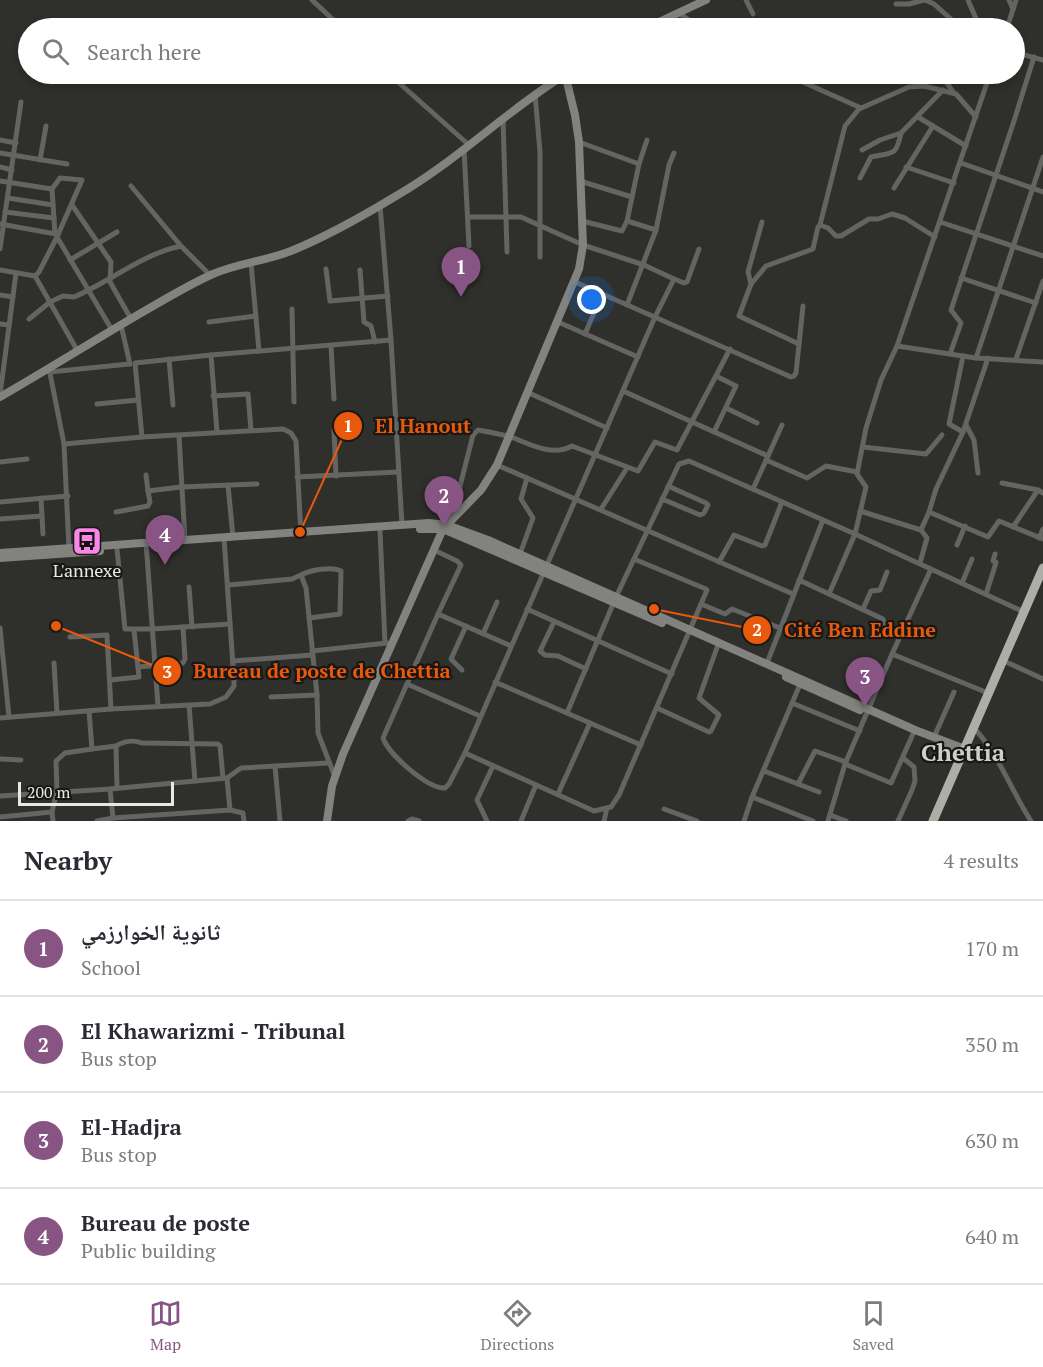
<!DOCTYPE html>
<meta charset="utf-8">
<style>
:root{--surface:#fff;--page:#f7f7f7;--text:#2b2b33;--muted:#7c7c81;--line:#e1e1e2;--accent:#885484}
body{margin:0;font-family:"PT Serif","Noto Naskh Arabic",serif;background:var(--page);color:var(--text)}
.scale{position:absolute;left:18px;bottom:15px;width:156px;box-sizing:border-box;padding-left:6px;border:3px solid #e8e8e5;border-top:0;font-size:16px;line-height:21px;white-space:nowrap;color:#e8e8e5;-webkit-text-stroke:4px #171715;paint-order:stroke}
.you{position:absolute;left:592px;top:300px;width:21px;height:21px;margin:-15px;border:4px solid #fff;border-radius:50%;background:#1a73e8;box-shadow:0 0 0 9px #1a73e833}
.badge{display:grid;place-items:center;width:39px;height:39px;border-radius:50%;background:var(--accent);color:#fff;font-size:20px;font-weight:700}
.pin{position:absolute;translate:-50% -50px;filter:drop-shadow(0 2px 3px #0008)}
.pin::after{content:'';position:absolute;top:32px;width:21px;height:18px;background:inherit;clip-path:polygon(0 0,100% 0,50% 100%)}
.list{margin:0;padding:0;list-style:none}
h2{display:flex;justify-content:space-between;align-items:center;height:78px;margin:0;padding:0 24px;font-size:26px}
h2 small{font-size:20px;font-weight:400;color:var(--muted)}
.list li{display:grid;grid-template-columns:39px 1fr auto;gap:18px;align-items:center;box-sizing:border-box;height:96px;padding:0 24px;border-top:2px solid var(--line)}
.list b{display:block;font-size:22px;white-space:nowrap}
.list p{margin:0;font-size:20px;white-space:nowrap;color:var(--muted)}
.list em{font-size:20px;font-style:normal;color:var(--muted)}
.icon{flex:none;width:33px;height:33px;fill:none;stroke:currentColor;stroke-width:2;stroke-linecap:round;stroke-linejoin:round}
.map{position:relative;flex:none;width:1043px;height:821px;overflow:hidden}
.search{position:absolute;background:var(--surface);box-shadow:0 3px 9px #0003;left:18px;right:18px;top:18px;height:66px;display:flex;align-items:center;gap:15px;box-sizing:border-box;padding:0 21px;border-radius:33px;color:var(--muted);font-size:22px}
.sheet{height:462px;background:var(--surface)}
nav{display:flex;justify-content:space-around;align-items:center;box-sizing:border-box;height:84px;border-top:2px solid var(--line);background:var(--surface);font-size:16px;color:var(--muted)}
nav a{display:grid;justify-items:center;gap:3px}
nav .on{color:var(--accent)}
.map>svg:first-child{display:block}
</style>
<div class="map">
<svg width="1043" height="821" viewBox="0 0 1043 821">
<rect width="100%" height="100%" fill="#2f2f2b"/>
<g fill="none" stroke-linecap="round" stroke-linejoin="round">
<!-- street -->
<g stroke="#646462" stroke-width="5">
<polyline points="312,0 342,28"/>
<polyline points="746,0 753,14"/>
<polyline points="925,0 934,4 961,28"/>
<polyline points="968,0 980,28"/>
<polyline points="1009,0 1013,9"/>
<polyline points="896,4 909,4 924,0"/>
<polyline points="679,13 700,28"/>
<polyline points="876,26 878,28"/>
<polyline points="1007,28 1016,0"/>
<polyline points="1014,52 1043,60"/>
<polyline points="389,74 469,145"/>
<polyline points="785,74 861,108"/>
<polyline points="914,74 924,86"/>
<polyline points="937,74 945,80 953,92"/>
<polyline points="535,94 540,152 540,257"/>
<polyline points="918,117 966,146"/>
<polyline points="503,119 507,252"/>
<polyline points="0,140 16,143"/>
<polyline points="579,142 639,164 627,221 656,230"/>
<polyline points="464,149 469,246"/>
<polyline points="862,150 880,140 901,133 943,90"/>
<polyline points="0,153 67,164"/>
<polyline points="40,160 46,126"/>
<polyline points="961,163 1043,192"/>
<polyline points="639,164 647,140"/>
<polyline points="0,167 12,170"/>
<polyline points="906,167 954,183"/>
<path d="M860,178l11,-21c22,-5 25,0 30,-24"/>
<polyline points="0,181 52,189 55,234"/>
<polyline points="580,181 632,197"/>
<polyline points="131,186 181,246"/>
<polyline points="894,188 933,126"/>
<polyline points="52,189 60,178 82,180 57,237 112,330"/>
<polyline points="8,198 53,205"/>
<polyline points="72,205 111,262 110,282 131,319"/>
<polyline points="380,205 391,340 402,525"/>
<polyline points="5,212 54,218"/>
<polyline points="468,217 521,217 583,245 644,265 674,279 655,317 465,753 594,811 611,807 619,795 701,604 725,614 732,609 780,628"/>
<polyline points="582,221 622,231 627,221"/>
<polyline points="940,222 1043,256"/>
<polyline points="0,224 56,234"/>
<polyline points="820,225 845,126 859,109 909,87 924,86 956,94 976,117"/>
<polyline points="0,249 21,102"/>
<polyline points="70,260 117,232"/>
<polyline points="251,263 259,351"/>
<polyline points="326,269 330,301 388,296"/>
<polyline points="0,270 35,276 39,272 57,237"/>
<polyline points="360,270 364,322 371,326 375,342"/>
<polyline points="35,276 77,350"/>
<polyline points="961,278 1036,303"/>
<polyline points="674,279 684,283 687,282 699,249"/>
<polyline points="575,282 791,377 794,376 796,373 803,306"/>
<polyline points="751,284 748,272 762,222"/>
<polyline points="0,295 13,297"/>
<polyline points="627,305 656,230 669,165 674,153"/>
<polyline points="292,309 294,402"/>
<path d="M29,319l21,-17 13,-6 11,1c36,-15 68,-43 107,-51l29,29"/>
<polyline points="209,322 256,316"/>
<polyline points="558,322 638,357"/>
<polyline points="0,324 9,325"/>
<polyline points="121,325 130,364"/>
<polyline points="585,334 602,294"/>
<polyline points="799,344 739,316 751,284 766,266 813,249 818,227 820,225 828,228 836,236 841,236 869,219 878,219 892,214 905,218 935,237"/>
<polyline points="331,346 334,399"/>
<polyline points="897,346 990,74"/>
<polyline points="950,354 961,323 951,310 1014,121 1034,57"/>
<polyline points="211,355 217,432"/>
<polyline points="963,356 949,424 963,432"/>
<polyline points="976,358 1043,157"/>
<polyline points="169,359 173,405"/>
<polyline points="1016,359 1043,281"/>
<polyline points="49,368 64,444 69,549"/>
<polyline points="50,372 129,364"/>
<polyline points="623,391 768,456 753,489"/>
<polyline points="529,393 607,428"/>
<polyline points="0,395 16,273"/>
<polyline points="213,396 248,394 251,430"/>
<polyline points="97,404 138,400"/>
<polyline points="726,408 757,423"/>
<polyline points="966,425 974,440 978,473"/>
<polyline points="334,430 336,476"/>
<polyline points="714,432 736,386 716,376"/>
<polyline points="179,436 185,540"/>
<polyline points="142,437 135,363 211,355 391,340"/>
<polyline points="64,444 142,437 283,429 291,433 296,441 301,536"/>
<polyline points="863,447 926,454 942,435"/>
<polyline points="768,456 782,425"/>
<polyline points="766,460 807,478 826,466 857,472"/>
<polyline points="0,462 27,459"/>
<polyline points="497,465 793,594"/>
<polyline points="146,475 148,491"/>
<polyline points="297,477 398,472"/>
<polyline points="1002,483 1038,490"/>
<polyline points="228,485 233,537"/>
<polyline points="41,498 43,534"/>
<polyline points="662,499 700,515 704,513 708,505 706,503 668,486"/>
<polyline points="0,502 68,496"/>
<polyline points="601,509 627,468"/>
<polyline points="860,511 921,530 927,538 920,563"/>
<polyline points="116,512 148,506 150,502 148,491 181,487 257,484"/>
<polyline points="929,512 936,489 963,432 988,358"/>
<path d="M452,518l21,-83 5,-5c11,2 23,4 33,7 19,7 41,20 61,9l66,25 17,-29 22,8 53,-101"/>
<polyline points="0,519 42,516"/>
<polyline points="1013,527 1038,490 1043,493"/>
<polyline points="921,530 929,512 988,537 999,521 1043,539"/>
<polyline points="380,531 385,643"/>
<polyline points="1039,538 1043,529"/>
<polyline points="146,542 158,706"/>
<polyline points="957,545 965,526"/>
<polyline points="117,549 125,629 152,629 230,624"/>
<polyline points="434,550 457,561 461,565 438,614"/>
<polyline points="520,554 533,518 521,499 527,478"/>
<polyline points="634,559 706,589 707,590 701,604"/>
<polyline points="719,562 734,535 762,546 765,545 782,502"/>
<path d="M301,575c9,-5 31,-9 40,-4l-1,43 -31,4"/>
<polyline points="799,580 829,594 855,534 866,487 857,474 866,428 881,380 897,346 976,358 1043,362"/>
<polyline points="962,583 972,559"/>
<polyline points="229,585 292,579 301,575 306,588 317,695 318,733 335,777"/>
<polyline points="189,587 192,627"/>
<polyline points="829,594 883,619 885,627 899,638"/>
<polyline points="986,594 995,566 996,562 993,561 995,554"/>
<polyline points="527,609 672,674"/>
<polyline points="863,609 871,591 880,590 887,572"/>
<polyline points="554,622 540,651 545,655 558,656 586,669"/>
<polyline points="0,628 9,717"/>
<polyline points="483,634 497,602"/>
<polyline points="70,637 107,635 111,709"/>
<polyline points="312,651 387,643"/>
<polyline points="892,654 988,693"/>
<polyline points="1002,660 1043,679"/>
<polyline points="233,661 312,655"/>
<polyline points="54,663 57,713"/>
<polyline points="767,663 823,520"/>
<polyline points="138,667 183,663 185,659 183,627"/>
<polyline points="462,670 451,659 466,626"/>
<polyline points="110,680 139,677 134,630"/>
<polyline points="495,682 641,745"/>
<polyline points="801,682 752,797 813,821"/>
<polyline points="407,684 480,716"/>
<polyline points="271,697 317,695"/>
<polyline points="792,703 860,731"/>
<polyline points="189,705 195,781"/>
<polyline points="657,708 709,732 711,731 719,715 699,698 719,642"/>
<polyline points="567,713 616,597 679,464 689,461 855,534 1024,612"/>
<polyline points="0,718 111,709 210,704 226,697 234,686 234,680 224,538"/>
<path d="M974,728c25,27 37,62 57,93"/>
<polyline points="934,737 954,692"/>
<path d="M116,746c8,-5 18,-6 26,-3l76,1 2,2 3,32"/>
<polyline points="92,749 116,746 117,788"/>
<path d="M465,753l-16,31 -4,4c-17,1 -57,-34 -62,-50l55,-124 73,32"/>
<polyline points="0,759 21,760"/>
<polyline points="845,764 891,783 913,734"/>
<polyline points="275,766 280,821"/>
<polyline points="764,771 819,792"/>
<polyline points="227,778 241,768 328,763"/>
<polyline points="798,784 815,751 846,762"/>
<polyline points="110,789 113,818 230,810 243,813 244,821"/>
<polyline points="558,794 590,723"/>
<polyline points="0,796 110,789 227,778 230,810"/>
<polyline points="664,809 697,821"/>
<polyline points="830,815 846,821"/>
<polyline points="0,817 52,812"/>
<polyline points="53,821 52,812 57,791 56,761 65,753 92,749 89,711"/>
<polyline points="97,821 113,818"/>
<polyline points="408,821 412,819 419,821"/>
<polyline points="487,821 477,800 493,766"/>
<polyline points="521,821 536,785"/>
<polyline points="604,821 607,808"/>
<polyline points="744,821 752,797"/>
<polyline points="828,821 845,764 892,654 931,569"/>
<polyline points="898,821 912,790 915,781 914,767 903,758"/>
</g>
<!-- secondary -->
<g stroke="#82827e" stroke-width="8">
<polyline points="646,28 706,0"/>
<path d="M0,397c47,-27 93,-56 141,-84 23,-13 47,-28 72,-39 25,-11 53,-13 78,-23 37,-15 72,-35 105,-55 61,-35 111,-86 170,-122"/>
<polyline points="420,529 443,529 662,623"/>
<polyline points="0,553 429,523 447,525 488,540 915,730 965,749"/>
<polyline points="0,558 100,551"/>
<polyline points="786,677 860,710"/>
<polyline points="942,746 963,755"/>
<polyline points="327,821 332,786 343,754 443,529 481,490 497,465 579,269 583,245 579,142 575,115 565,74"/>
</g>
<!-- highway -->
<polyline stroke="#aeada8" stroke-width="9" points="933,821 1043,568"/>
</g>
<!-- icons -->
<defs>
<g id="bus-square" transform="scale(1.5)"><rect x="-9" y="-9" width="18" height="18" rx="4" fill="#fa87e7" stroke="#171715"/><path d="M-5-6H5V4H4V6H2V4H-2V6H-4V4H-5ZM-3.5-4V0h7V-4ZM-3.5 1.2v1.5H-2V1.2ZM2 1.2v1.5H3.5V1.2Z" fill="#111"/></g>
</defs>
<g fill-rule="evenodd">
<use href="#bus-square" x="87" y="541"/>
</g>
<g text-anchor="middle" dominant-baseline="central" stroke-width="4.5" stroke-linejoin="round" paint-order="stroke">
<!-- poi labels -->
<g font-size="18" fill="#e8e8e5" stroke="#171715">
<text x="87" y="570">L'annexe</text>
</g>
<!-- district labels -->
<g font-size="24" font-weight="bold" fill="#cfcfc9" stroke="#171715">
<text x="963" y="752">Chettia</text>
</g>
</g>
<!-- callouts -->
<path fill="none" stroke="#e8590c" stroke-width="2" d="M300 532L348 426M654 609L757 630M56 626L167 671"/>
<g fill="#e8590c" stroke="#171715" stroke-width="2">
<circle cx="300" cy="532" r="6"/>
<circle cx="654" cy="609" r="6"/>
<circle cx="56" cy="626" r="6"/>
<circle cx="348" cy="426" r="15"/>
<circle cx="757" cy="630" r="15"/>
<circle cx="167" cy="671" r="15"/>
</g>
<g font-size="18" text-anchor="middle" font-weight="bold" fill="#fff">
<text x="348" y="432">1</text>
<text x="757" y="636">2</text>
<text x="167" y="678">3</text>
</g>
<g font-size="20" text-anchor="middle" font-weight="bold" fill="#e8590c" stroke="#171715" stroke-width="4.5" stroke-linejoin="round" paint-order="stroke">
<text x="423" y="433">El Hanout</text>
<text x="860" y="637">Cité Ben Eddine</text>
<text x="322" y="678">Bureau de poste de Chettia</text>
</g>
</svg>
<div class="scale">200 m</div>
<div class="you"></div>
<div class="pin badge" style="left:461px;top:297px">1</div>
<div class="pin badge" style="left:444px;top:526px">2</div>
<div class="pin badge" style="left:865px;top:707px">3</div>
<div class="pin badge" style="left:165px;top:565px">4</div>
<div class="search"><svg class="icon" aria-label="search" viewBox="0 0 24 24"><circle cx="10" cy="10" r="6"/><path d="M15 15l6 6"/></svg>Search here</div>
</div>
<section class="sheet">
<h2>Nearby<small>4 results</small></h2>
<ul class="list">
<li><span class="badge">1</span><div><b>ثانوية الخوارزمي</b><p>School</p></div><em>170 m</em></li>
<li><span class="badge">2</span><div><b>El Khawarizmi - Tribunal</b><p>Bus stop</p></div><em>350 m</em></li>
<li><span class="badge">3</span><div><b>El-Hadjra</b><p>Bus stop</p></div><em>630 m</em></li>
<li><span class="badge">4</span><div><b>Bureau de poste</b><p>Public building</p></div><em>640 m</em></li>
</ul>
</section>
<nav>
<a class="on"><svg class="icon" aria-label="map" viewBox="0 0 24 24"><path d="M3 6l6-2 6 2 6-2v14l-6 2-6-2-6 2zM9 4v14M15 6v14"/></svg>Map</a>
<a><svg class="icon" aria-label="directions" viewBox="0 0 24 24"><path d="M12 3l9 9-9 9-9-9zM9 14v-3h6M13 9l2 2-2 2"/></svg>Directions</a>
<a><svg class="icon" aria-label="saved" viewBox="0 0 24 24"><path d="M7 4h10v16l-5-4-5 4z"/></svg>Saved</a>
</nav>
